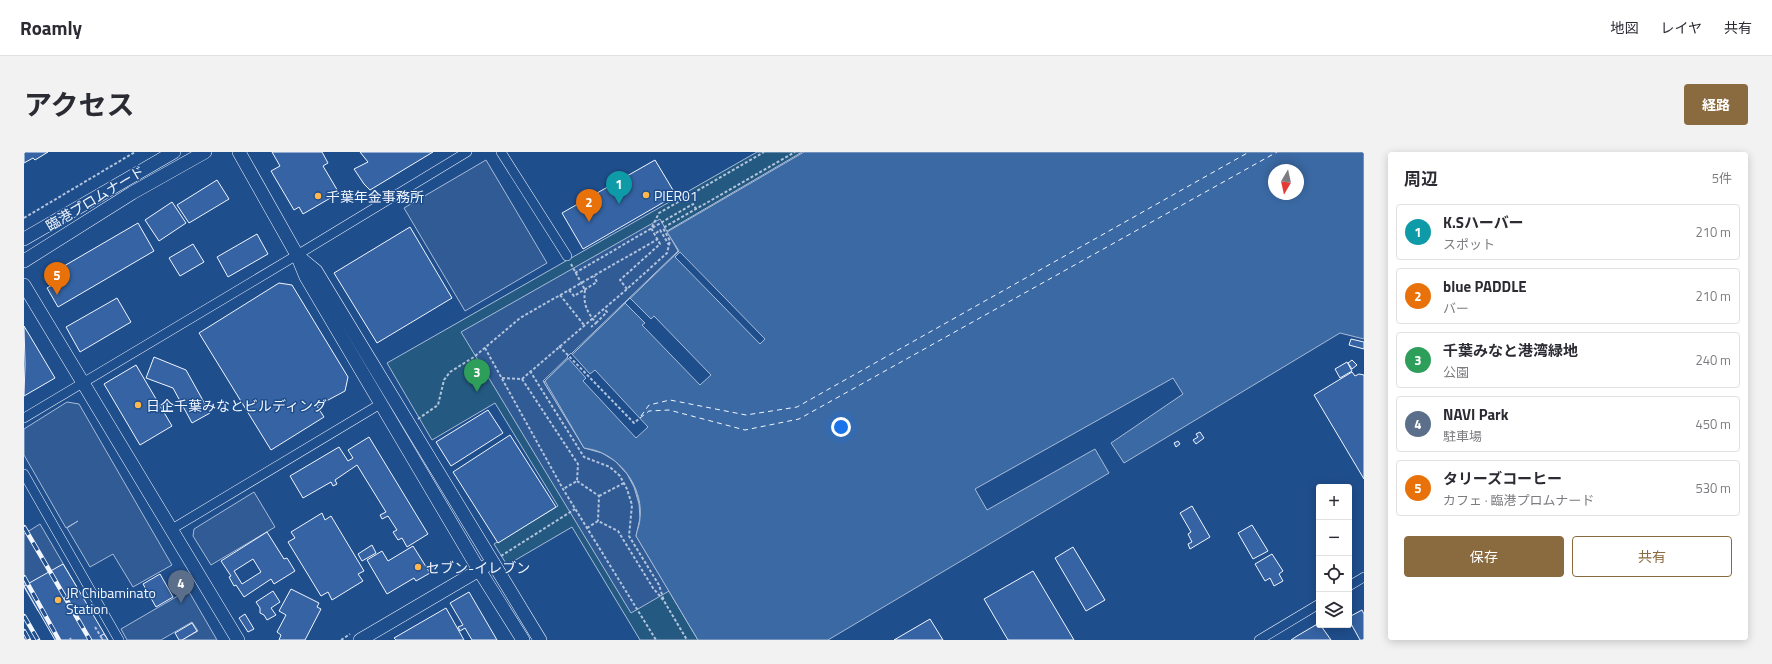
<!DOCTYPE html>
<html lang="ja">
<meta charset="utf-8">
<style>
:root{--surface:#fff;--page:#f2f2f3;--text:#2b2b33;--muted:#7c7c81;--line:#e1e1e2;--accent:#8a6a3f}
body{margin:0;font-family:"Titillium Web","Noto Sans JP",sans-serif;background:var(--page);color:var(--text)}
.controls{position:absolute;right:12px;bottom:12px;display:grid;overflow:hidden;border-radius:4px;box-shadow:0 2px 10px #0003}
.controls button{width:36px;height:36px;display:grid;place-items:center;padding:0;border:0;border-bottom:1px solid var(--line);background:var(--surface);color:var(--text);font:20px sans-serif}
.compass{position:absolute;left:1244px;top:12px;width:36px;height:36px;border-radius:50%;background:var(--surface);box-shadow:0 2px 10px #0003;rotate:189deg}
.you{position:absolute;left:817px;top:275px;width:14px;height:14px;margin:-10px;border:3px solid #fff;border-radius:50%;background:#1a73e8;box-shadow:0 0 0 6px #1a73e833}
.badge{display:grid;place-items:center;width:26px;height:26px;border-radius:50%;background:var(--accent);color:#fff;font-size:13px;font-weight:700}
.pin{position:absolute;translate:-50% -33px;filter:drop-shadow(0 1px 2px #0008)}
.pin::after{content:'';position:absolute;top:21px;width:14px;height:12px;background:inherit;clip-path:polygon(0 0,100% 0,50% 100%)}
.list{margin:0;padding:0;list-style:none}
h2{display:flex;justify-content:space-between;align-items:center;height:52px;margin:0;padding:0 16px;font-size:17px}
h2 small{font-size:13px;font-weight:400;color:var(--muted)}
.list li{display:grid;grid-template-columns:26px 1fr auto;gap:12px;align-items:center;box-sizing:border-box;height:56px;margin:0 8px 8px;padding:0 8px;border:1px solid var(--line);border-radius:4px}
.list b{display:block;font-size:15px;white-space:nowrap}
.list p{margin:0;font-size:13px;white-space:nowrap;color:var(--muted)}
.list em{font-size:13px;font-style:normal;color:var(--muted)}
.actions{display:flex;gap:8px;padding:12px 16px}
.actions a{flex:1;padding:9px 0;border:1px solid var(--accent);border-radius:4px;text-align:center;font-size:14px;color:var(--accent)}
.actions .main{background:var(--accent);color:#fff}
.icon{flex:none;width:22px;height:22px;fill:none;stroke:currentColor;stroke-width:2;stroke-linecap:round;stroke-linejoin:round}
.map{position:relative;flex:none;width:1340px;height:488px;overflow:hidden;border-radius:4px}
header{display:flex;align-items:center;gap:24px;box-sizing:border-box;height:56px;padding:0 20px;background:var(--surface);border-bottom:1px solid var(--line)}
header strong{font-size:19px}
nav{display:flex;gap:22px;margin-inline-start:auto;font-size:14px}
.intro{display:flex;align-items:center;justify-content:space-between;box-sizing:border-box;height:96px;padding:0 24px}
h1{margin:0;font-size:28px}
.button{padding:10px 18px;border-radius:4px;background:var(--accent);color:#fff;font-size:14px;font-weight:700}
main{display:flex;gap:24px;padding:0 24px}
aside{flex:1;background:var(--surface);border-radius:4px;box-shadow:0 2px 10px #0003}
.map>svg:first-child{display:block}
</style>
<header>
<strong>Roamly</strong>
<nav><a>地図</a><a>レイヤ</a><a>共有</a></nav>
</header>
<div class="intro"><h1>アクセス</h1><a class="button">経路</a></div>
<main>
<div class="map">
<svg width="1340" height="488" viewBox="0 0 1340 488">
<rect width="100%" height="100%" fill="#1f4e8c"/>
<!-- green -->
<path fill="#245a82" stroke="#a8bbd7" d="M733,0h45l-135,79 12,20 -135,131 39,66c6,2 13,3 18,5 25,10 41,39 39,65 -1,6 -3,12 -4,18l62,104h-58l-68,-113 -65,38 -13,-21 64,-38 -63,-103 -63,37 -45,-77z"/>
<!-- parking -->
<g fill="#305b95" stroke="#a8bbd7">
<polygon points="462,8 523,111 441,159 380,56"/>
<polygon points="636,67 654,99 519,229 560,296 578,301 591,309 603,322 610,335 615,352 616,366 612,384 645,439 607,461 437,180"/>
<polygon points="43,250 55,252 148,413 109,435 89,402 66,415 43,376 54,369 42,376 0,303 0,277"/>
<polygon points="230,340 251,375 187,413 169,384 170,377"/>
<polygon points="16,372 54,437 14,459 0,435 0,382"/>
<polygon points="164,438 193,488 158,488 174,479 168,470 137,488 103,488 97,477"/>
</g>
<!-- water -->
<path fill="#3b69a3" stroke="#a8bbd7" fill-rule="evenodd" d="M780,0h560v187l-24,-6 -216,130 -13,-20 72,-49 -10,-16 -198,111 12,21 108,-61 14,24 -281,167h-130l-62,-104c1,-6 4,-12 4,-18 3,-26 -14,-54 -38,-65 -6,-3 -12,-4 -18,-5l-39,-67 134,-130 -12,-19zM1250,18h24v24h-24z"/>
<!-- pier -->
<g fill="#1f4e8c" stroke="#a8bbd7">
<polygon points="656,100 741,187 736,192 651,105"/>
<polygon points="606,146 627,167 630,164 687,223 676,233 618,173 621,171 601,151"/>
<polygon points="547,201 566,222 571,218 624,275 612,286 559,229 562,226 543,205"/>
</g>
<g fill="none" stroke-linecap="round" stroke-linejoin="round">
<!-- ferry -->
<g stroke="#f2f6ff" stroke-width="1" stroke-dasharray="5 4" stroke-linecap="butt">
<polyline points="617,264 625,253 646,248 722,263 773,255 1225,0"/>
<polyline points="616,266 625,259 645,258 721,278 775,267 1253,0"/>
</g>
</g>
<!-- building -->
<g fill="#3563a3" stroke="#f2f6ff" fill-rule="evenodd">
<polygon points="0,0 24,0 11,8 9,6 0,11"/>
<polygon points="248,0 298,0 304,11 299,14 315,41 279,62 275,55 270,58 247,19 256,14"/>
<polygon points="336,0 409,0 346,38 340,32 330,17 344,10"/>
<polygon points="631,8 652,43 559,97 538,61"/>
<polygon points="193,28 205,47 165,71 153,53"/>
<polygon points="148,50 162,71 135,89 121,68"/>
<polygon points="114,71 130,99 34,155 23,136 33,130 28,121"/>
<polygon points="386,75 428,146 353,191 310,121"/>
<polygon points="233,82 244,102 204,125 193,105"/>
<polygon points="169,92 180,110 156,124 145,106"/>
<polygon points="255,131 268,133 324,225 321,239 293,254 300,265 247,298 175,181"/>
<polygon points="93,146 107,170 56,200 42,175"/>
<polygon points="0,174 31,226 0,244 1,212"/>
<polygon points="1327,187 1340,190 1340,197 1325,193"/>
<polygon points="130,205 162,218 186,261 168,271 149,236 122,226"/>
<polygon points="1328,208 1333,213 1328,217 1324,211"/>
<polygon points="1323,210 1328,219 1316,226 1311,217"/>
<polygon points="112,213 148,274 116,293 80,232"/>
<polygon points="1328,220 1331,224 1335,222 1340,223 1340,327 1290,243"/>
<polygon points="464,258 479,281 427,314 412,290"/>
<polygon points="1176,280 1180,286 1172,292 1169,288 1174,285 1172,282"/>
<polygon points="486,283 532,355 474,391 429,320"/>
<polygon points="345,285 404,382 383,395 378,386 374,388 369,380 373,378 364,364 358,367 356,363 362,360 333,313 311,328 313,332 309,334 307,330 279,346 266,324 315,295 324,309 329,306 324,298"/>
<polygon points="1154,289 1156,292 1152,295 1150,291"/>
<polygon points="1168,354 1186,385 1166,397 1164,392 1168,390 1164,382 1167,380 1156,361"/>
<polygon points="298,361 301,368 307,364 340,419 334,422 339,429 308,448 304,440 297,444 264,390 271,386 267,380"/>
<polygon points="1228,373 1244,399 1229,407 1214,381"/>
<path d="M243,380l17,27 3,-1 8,13 -21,13 -3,-5 -27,18 -8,-12 -2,1 -5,-9 2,-1 -10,-15zM229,407l8,13 -19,12 -8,-13z"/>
<polygon points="348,393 352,401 338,409 334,402"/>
<polygon points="389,394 406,421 392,429 390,426 363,442 343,408 358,399 364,409"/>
<polygon points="1049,395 1081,448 1062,459 1031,406"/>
<polygon points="1248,402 1259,419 1255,422 1259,429 1250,434 1246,426 1241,429 1231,412"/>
<polygon points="39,412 54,437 84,488 31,488 0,434"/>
<polygon points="1009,419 1050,488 984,488 960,447"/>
<polygon points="136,422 149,445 132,455 119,432"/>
<polygon points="267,437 295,451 293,455 297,457 281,488 255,488 257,483 253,480 262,463 255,459"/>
<polygon points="249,439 256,450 247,456 252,463 243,468 240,463 236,461 236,456 232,450"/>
<polygon points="445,440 473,488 448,488 441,476 436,479 434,475 439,473 426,451"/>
<polygon points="422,456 440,488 372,488 370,486"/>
<polygon points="1338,458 1340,462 1340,488 1336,488 1325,468 1325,465"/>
<polygon points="221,462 230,477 224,480 215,466"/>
<polygon points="906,467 919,488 870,488"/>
<polygon points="168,471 173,479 158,488 155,488 151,481"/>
<polygon points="1295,471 1307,488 1267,488 1273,484"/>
<polygon points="80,482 84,488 79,488 76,484"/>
</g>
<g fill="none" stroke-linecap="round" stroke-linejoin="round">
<!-- street casing -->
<g stroke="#f2f6ff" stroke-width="10">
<g id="street">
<polyline points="477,0 543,104"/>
<polyline points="0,266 273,103 443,0"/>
<polyline points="0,322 95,488"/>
<polyline points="148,377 358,251"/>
<polyline points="1325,434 1340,425"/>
<polyline points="1235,488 1295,452"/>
</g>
</g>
<!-- secondary casing -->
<g stroke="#f2f6ff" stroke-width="14">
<g id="secondary">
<polyline points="215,0 273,103 282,125 455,418 499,488"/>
<polyline points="0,87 150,0"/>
<polyline points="275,105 292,119 516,488"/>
<polyline points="0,109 108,41 181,0"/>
<polyline points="0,133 214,488"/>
<polyline points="336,488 462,414"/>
</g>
</g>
<!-- path -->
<g stroke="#b3c4dc" stroke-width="2" stroke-dasharray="3 2" stroke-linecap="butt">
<polyline points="0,66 111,0"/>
<polyline points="628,75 635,61 740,0"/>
<polyline points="645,93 646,89 639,76 771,0"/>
<polyline points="547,112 561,138"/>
<polyline points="551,121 669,52 672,57"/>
<polyline points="603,137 596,128 636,92 627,76"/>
<polyline points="545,138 550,144 573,130 570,124"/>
<polyline points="536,143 560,173"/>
<polyline points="572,171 583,160 580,157"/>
<polyline points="535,194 610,271 616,266"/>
<polyline points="461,196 539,337 632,488"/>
<polyline points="506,219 560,305 586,315 596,324 603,337 608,353 605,384 635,433 640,449"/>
<polyline points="478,226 498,227 603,137 643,101 645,93 636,78 631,82"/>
<polyline points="498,227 554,312 553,329 539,337"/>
<polyline points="394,267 414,253 420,228 426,220 450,205 496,166 634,87"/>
<polyline points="553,329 575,344 574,369"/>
<polyline points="575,344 600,331"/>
<polyline points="563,376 574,369 594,379 629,436 640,449 663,488"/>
<polyline points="477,404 551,357"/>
<polyline points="71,475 79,488"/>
<polyline points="46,486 47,488"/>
<polyline points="317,488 326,482"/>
</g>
<!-- street -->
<use href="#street" stroke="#1f4e8c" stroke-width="9"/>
<!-- secondary -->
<use href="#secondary" stroke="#1f4e8c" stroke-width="13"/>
<!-- rail casing -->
<g stroke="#f2f6ff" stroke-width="4.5">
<g id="rail">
<polyline points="0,375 66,488"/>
<polyline points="0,425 35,488"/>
<polyline points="0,464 14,488"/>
<polyline points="0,479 5,488"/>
</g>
</g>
<!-- rail -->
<use href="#rail" stroke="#1f4e8c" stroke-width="3" stroke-dasharray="9" stroke-linecap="butt"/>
<!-- path-bridge -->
<path stroke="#b3c4dc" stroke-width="2" stroke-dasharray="3 2" stroke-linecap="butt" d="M561,138c-2,14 2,22 11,33l-5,4"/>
</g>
<!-- markers -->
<g fill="#ffb74d" stroke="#1f4e8c" stroke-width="1.5">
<circle cx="622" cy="43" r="4"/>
<circle cx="294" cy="44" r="4"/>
<circle cx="114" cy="253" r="4"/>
<circle cx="394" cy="415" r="4"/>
<circle cx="34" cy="448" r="4"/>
</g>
<g text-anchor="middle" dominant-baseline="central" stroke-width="3" stroke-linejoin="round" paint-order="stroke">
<!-- poi labels -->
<g font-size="14" fill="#f2f6ff" stroke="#1f4e8c" text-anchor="start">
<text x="630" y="43">PIER01</text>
<text x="302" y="44">千葉年金事務所</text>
<text x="122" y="253">日企千葉みなとビルディング</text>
<text x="402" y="415">セブン-イレブン</text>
<text x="42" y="440">JR Chibaminato<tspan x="42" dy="16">Station</tspan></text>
</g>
<!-- street labels -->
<g font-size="14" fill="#f2f6ff" stroke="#1f4e8c">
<text transform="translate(71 46) rotate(-31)">臨港プロムナード</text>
</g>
</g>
</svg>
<div class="controls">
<button>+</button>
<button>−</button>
<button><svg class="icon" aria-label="locate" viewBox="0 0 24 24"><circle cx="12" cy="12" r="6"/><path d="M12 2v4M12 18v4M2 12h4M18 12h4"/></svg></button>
<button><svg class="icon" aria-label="layers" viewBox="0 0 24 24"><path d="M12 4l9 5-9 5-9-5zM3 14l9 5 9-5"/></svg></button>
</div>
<svg class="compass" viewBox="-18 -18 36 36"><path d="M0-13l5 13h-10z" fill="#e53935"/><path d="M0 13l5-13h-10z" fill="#7c7c81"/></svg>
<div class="you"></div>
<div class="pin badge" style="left:595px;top:52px;background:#0f9aa8">1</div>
<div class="pin badge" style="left:565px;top:70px;background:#e8710a">2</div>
<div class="pin badge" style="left:453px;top:240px;background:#2e9e5b">3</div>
<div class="pin badge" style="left:157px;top:451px;background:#5c6f8a">4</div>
<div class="pin badge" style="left:33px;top:143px;background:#e8710a">5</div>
</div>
<aside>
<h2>周辺<small>5件</small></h2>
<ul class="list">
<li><span class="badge" style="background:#0f9aa8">1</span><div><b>K.Sハーバー</b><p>スポット</p></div><em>210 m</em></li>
<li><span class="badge" style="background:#e8710a">2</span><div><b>blue PADDLE</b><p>バー</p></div><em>210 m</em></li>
<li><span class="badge" style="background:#2e9e5b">3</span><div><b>千葉みなと港湾緑地</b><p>公園</p></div><em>240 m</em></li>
<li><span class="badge" style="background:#5c6f8a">4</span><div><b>NAVI Park</b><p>駐車場</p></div><em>450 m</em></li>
<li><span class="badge" style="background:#e8710a">5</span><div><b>タリーズコーヒー</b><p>カフェ · 臨港プロムナード</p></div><em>530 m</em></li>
</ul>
<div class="actions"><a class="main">保存</a><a>共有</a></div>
</aside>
</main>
